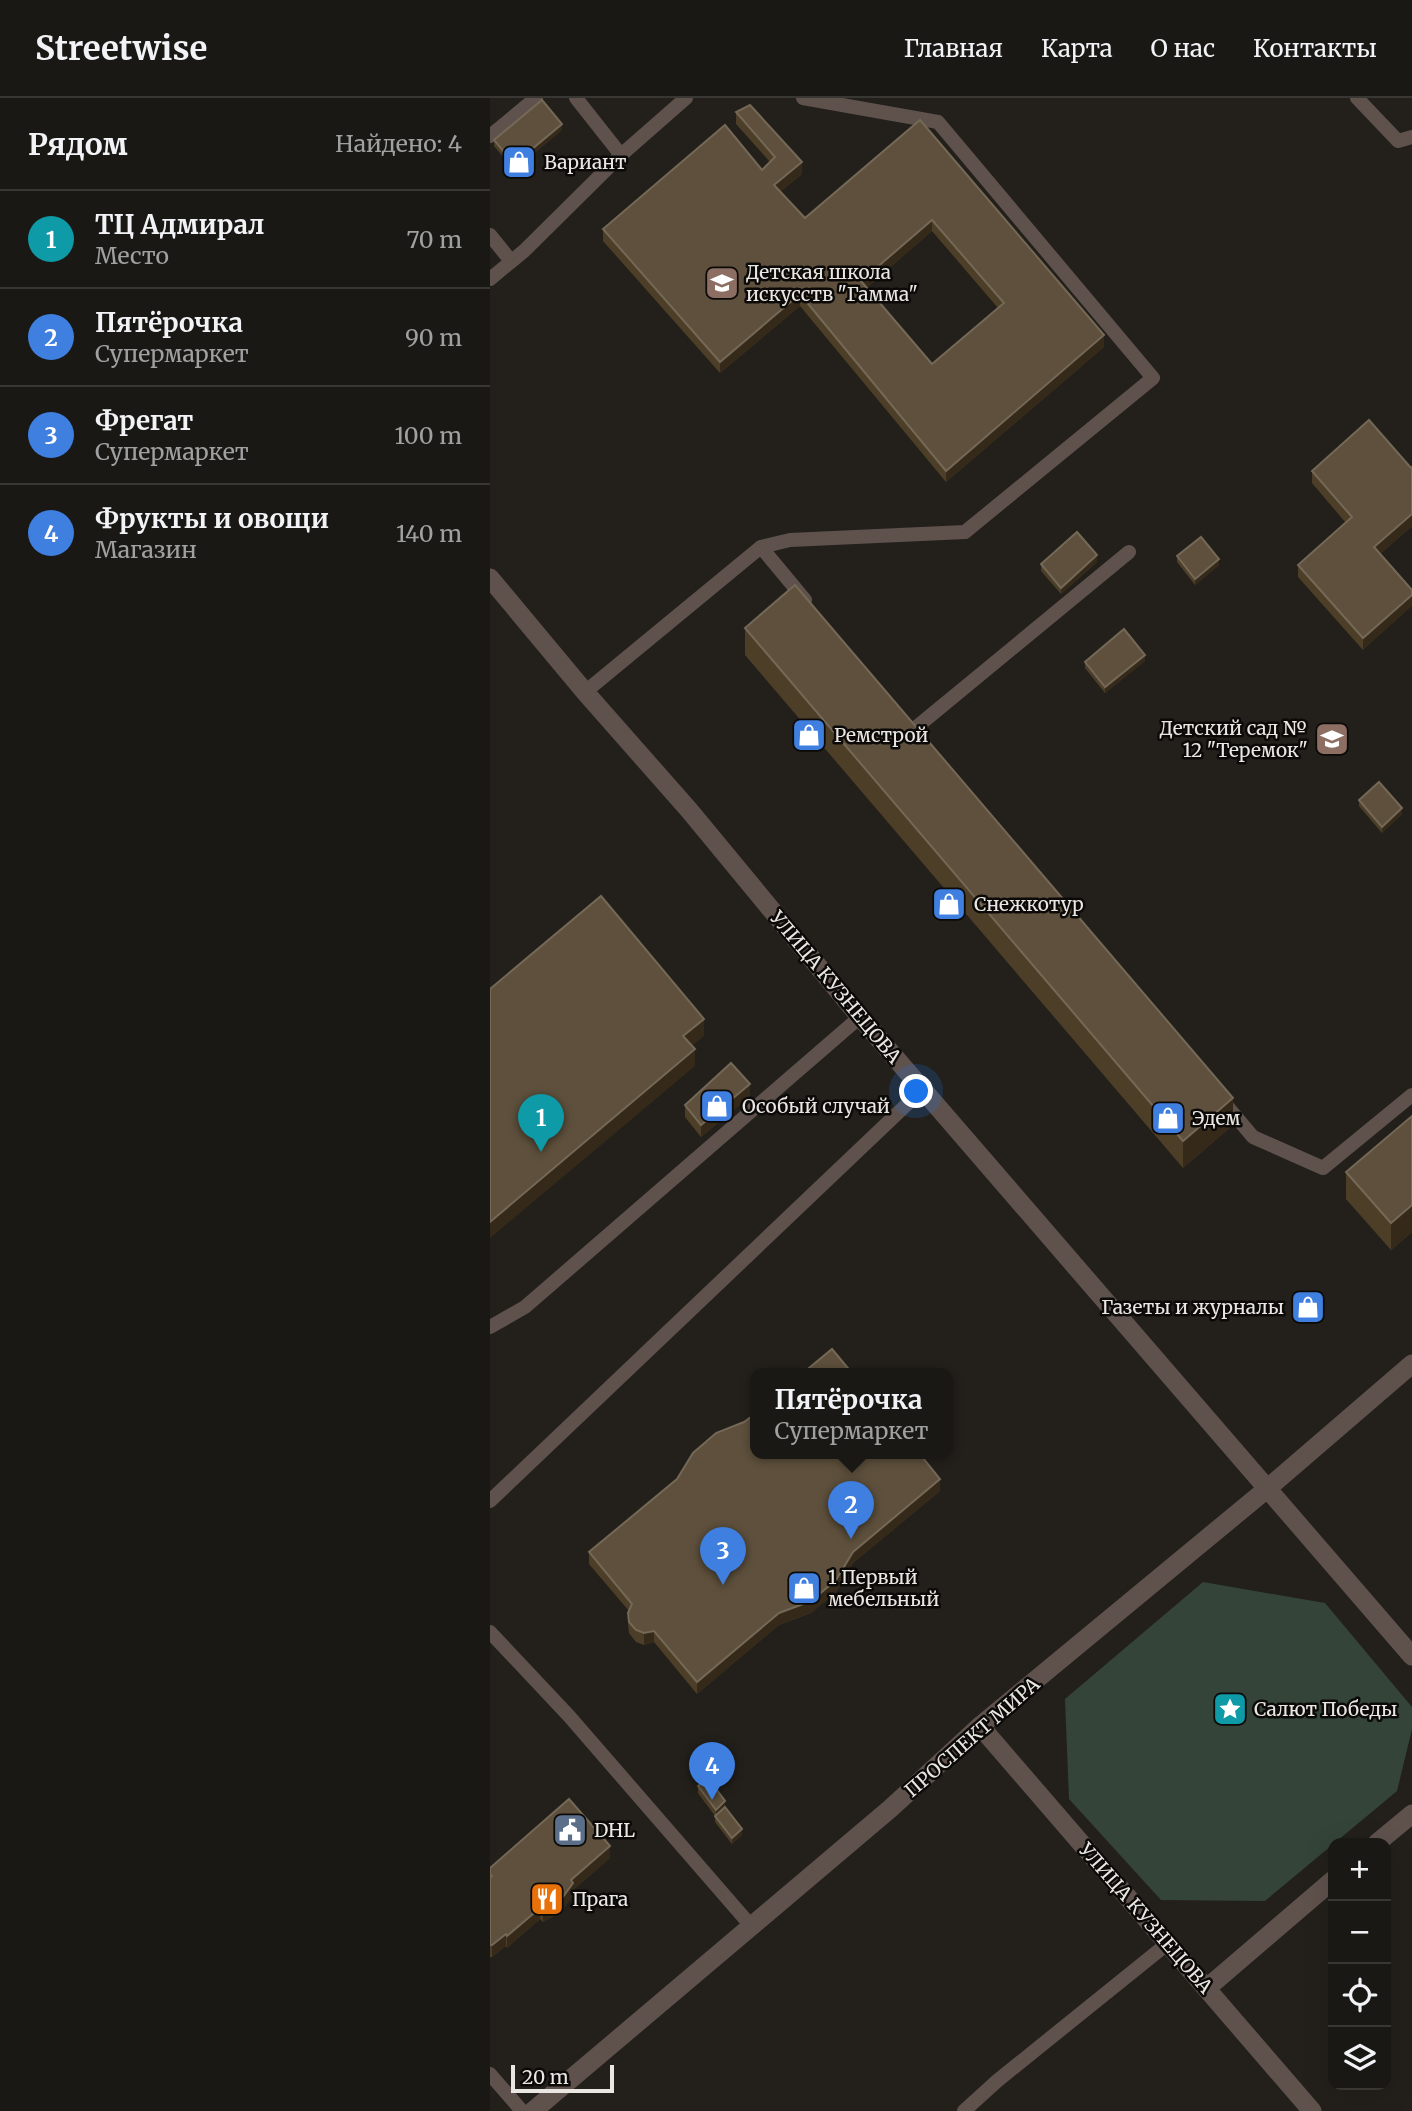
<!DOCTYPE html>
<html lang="ru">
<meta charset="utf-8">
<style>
:root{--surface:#1a1814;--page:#272522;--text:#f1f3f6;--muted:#9fa0a0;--line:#383734;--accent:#0f766e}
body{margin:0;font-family:Merriweather,serif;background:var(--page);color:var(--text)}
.controls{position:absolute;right:21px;bottom:21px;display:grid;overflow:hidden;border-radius:14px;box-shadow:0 7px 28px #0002}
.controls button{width:63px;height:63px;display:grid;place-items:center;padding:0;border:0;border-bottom:2px solid var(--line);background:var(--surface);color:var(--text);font:35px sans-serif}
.scale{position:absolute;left:21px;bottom:18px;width:103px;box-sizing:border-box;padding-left:7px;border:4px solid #eae7e3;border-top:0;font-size:19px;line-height:24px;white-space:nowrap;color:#eae7e3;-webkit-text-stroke:5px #0b0a08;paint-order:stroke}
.you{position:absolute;left:427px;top:994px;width:24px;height:24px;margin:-18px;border:5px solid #fff;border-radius:50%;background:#1a73e8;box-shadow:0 0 0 10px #1a73e833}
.badge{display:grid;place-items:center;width:46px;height:46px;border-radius:50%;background:var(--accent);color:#fff;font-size:23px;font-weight:700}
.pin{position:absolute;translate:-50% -58px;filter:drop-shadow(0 2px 4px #0008)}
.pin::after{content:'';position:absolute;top:37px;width:24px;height:21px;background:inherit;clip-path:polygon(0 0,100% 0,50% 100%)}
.popup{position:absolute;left:260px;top:1270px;width:203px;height:91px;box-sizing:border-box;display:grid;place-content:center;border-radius:14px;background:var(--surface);filter:drop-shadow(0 2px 5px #0005);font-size:23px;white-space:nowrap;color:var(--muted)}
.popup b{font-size:26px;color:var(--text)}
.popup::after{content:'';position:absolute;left:50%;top:100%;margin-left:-14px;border:14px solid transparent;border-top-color:var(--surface)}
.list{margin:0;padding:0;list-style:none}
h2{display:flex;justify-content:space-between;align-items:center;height:91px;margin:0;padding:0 28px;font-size:30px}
h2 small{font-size:23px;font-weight:400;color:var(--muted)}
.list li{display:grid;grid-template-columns:46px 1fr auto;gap:21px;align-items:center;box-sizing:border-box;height:98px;padding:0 28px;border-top:2px solid var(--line)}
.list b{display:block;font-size:26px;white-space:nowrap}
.list p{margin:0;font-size:23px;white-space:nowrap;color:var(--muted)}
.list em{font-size:23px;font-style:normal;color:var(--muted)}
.icon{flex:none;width:38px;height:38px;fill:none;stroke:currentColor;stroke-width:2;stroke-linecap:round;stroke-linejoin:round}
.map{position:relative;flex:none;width:922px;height:2013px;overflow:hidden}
header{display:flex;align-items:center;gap:42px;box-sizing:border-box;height:98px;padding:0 35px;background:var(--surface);border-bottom:2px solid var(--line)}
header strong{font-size:33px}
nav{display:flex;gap:38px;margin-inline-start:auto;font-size:24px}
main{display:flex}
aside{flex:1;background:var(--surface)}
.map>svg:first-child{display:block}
</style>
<header>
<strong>Streetwise</strong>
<nav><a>Главная</a><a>Карта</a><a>О нас</a><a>Контакты</a></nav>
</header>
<main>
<aside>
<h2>Рядом<small>Найдено: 4</small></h2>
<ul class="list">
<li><span class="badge" style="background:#0f9aa8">1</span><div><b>ТЦ Адмирал</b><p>Место</p></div><em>70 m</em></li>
<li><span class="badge" style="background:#3f7fe0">2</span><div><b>Пятёрочка</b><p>Супермаркет</p></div><em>90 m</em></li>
<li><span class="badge" style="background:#3f7fe0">3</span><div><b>Фрегат</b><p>Супермаркет</p></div><em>100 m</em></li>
<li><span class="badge" style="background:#3f7fe0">4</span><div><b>Фрукты и овощи</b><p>Магазин</p></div><em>140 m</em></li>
</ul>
</aside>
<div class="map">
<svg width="922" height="2013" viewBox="0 0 922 2013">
<rect width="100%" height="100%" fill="#23201b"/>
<!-- green -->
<polygon fill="#344438" points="713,1484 835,1505 922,1609 922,1631 907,1693 775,1803 671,1802 579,1701 575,1601"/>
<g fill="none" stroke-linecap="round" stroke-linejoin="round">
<!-- service -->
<g stroke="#5f524d" stroke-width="14">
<polyline points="86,0 131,57"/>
<polyline points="867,0 908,43 922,39"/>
<polyline points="0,38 46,0"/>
<polyline points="0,137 21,163"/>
<polyline points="0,181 34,153 131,57 196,0"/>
<polyline points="271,449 300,442 475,434 663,280 448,24 313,0"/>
<polyline points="95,594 271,449 315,502"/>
<polyline points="423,632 639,454"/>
<polyline points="731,1001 763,1039 833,1070 922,997"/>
<polyline points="0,1229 35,1209 370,919"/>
<polyline points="0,1403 433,991"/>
<polyline points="0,1534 79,1618 262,1829"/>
<polyline points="0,1976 32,2013"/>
<polyline points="474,2013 507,1983 677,1846"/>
</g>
<!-- minor -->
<polyline stroke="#5f524d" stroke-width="19" points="43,2013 401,1710 490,1628 778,1390 922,1266"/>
<!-- tertiary -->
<g stroke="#5f524d" stroke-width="19">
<polyline points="0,480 95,594 199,712 370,919 922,1558"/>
<polyline points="490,1628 822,2013"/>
<polyline points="887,1745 922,1716"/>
<polyline points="717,1890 843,1782"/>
</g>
</g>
<!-- wall -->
<g fill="#4d3e28" fill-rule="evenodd">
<path d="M246,14l66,62 -22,18 25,26 115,-98 184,227 -158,135 -146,-176 -80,67 -117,-132v-12l159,-59 8,-8 -34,-38zM442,133l66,77 -66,56 -66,-76z"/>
<polygon points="72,32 24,72 4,48 4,42"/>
<polygon points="922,369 922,428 890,456 873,552 808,479 808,467 856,425 822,385 822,373"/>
<polygon points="687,458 729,467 705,487 687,464"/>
<polygon points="607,464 571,496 551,473 551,466"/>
<polygon points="255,530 743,1027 693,1070 255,557"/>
<polygon points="655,563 615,595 595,570 595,564"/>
<polygon points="869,702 912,716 892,735 869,708"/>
<polygon points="260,998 211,1039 195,1019 195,1007"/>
<polygon points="922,1018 922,1134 901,1152 856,1101 856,1074"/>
<polygon points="450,1393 363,1465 346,1494 321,1515 289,1527 207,1596 164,1544 154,1547 146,1544 139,1535 138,1526 139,1513 99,1466 99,1454"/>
<polygon points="208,1688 235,1709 252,1737 242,1746 225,1724 225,1718 208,1695"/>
<polygon points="120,1760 83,1792 83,1797 70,1815 53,1824 50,1821 17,1850 16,1848 2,1859 0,1859 0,1770"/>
</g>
<!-- shaded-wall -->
<g fill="#352a1a">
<polygon points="72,26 72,32 24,72 24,66"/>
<polygon points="312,64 312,76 284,99 284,87"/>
<polygon points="442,122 442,133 371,195 371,183"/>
<polygon points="310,196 310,208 230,275 230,264"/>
<polygon points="614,237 614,249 456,384 456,373"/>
<polygon points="922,416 922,428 884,461 884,449"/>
<polygon points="607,457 607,464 571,496 571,490"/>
<polygon points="729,461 729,467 705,487 705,481"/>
<polygon points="922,497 922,508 873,552 873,540"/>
<polygon points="655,557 655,563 615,595 615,589"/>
<polygon points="912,710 912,716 892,735 892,729"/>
<polygon points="214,921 214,938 193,955 193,938"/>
<polygon points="205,951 205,968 0,1140 0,1124"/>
<polygon points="260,986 260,998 211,1039 211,1027"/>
<polygon points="743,1000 743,1027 693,1070 693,1043"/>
<polygon points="922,1107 922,1134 901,1152 901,1125"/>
<polygon points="450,1381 450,1393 363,1465 346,1494 321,1515 289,1527 207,1596 207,1584"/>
<polygon points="164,1533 164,1544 154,1547 154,1535"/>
<polygon points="235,1703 235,1709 226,1718 226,1712"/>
<polygon points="252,1731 252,1737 242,1746 242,1740"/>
<polygon points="120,1748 120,1760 83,1792 83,1797 70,1815 53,1824 53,1812 81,1782"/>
<polygon points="50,1810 50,1821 17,1850 17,1838"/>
<polygon points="16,1836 16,1848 2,1859 2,1847"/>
</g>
<!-- building -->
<g fill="#5e503c" stroke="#746856" stroke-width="2" fill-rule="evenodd">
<polygon points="52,2 72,26 24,66 4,42"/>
<path d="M260,7l52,57 -28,23 31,33 115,-98 184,215 -158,136 -146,-177 -80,68 -117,-133 122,-104 37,45 13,-13 -39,-45zM442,122l72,83 -72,61 -71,-83z"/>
<polygon points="879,322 921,370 922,369 922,416 884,449 922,492 922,497 873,540 808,467 862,419 822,373"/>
<polygon points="587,434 607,457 571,490 551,466"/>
<polygon points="711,439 729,461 705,481 687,458"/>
<polygon points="305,487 743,1000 693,1043 255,530"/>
<polygon points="634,531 655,557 615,589 595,564"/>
<polygon points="889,684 912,710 892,729 869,702"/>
<polygon points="111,798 214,921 193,938 205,951 0,1124 0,891"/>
<polygon points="241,965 260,986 211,1027 195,1007"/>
<polygon points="922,1018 922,1107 901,1125 856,1074"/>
<polygon points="342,1251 362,1275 313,1275"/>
<polygon points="265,1316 265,1355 429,1355 450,1381 363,1454 346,1482 321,1503 289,1515 207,1584 164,1533 154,1535 146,1532 139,1524 138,1515 142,1506 99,1454 187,1381 203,1355 226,1335 254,1324"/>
<polygon points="218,1680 235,1703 226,1712 208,1688"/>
<polygon points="79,1701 120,1748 81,1782 83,1785 70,1803 53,1812 50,1810 17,1838 16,1836 2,1847 0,1847 0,1780 2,1778 0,1776 0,1770"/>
<polygon points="235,1709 252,1731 242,1740 225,1718"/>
</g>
<!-- icons -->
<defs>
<g id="shop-square" transform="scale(1.75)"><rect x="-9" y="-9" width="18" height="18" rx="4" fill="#3f7fe0" stroke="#0b0a08"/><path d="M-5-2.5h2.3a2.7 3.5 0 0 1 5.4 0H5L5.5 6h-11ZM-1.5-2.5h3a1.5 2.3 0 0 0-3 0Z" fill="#fff"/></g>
<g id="school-square" transform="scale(1.75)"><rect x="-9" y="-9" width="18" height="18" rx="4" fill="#8d6e63" stroke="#0b0a08"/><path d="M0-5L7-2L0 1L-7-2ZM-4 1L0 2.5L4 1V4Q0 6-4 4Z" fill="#fff"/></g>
<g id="sight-square" transform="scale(1.75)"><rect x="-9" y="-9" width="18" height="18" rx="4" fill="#0f9aa8" stroke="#0b0a08"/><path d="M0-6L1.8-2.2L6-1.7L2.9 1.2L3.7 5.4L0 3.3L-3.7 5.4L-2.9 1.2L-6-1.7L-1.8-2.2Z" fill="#fff"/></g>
<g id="civic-square" transform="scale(1.75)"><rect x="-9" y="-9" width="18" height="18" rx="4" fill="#5c6f8a" stroke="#0b0a08"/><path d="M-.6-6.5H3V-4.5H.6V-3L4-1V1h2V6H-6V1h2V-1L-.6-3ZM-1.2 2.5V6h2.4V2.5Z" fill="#fff"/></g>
<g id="restaurant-square" transform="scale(1.75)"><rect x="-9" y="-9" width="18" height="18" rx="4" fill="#e8710a" stroke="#0b0a08"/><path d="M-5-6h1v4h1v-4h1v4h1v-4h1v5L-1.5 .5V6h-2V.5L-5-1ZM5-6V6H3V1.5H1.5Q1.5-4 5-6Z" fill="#fff"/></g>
</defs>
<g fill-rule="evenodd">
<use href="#shop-square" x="29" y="64"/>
<use href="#school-square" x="232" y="185"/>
<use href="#shop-square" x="319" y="637"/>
<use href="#school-square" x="842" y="641"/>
<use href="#shop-square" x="459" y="806"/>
<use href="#shop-square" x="227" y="1008"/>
<use href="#shop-square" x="678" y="1020"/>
<use href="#shop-square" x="818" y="1209"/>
<use href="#shop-square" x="314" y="1490"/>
<use href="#sight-square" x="740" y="1611"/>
<use href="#civic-square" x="80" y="1732"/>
<use href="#restaurant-square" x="57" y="1801"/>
</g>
<g text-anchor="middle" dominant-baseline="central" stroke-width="5" stroke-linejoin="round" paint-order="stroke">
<!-- poi labels -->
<g font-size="19" fill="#eae7e3" stroke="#0b0a08" text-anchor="start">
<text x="54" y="64">Вариант</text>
<text x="256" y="174">Детская школа<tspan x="256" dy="22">искусств "Гамма"</tspan></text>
<text x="818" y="630" text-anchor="end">Детский сад №<tspan x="818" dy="22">12 "Теремок"</tspan></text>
<text x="344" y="637">Ремстрой</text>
<text x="484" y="806">Снежкотур</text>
<text x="252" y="1008">Особый случай</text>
<text x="702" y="1020">Эдем</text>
<text x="794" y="1209" text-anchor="end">Газеты и журналы</text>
<text x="338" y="1479">1 Первый<tspan x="338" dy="22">мебельный</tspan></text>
<text x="764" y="1611">Салют Победы</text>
<text x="104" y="1732">DHL</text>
<text x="82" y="1801">Прага</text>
</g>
<!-- street labels -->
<g font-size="19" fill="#eae7e3" stroke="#0b0a08">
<text transform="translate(346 889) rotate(50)">УЛИЦА КУЗНЕЦОВА</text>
<text transform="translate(482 1639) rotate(-41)">ПРОСПЕКТ МИРА</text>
<text transform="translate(656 1820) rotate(49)">УЛИЦА КУЗНЕЦОВА</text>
</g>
</g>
</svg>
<div class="controls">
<button>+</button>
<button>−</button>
<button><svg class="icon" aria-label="locate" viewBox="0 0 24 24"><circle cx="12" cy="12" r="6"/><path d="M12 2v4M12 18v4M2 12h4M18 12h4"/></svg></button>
<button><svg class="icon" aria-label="layers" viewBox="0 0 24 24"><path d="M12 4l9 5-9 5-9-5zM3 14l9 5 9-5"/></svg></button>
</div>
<div class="scale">20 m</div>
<div class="you"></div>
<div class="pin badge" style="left:51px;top:1054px;background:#0f9aa8">1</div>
<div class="pin badge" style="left:361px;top:1441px;background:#3f7fe0">2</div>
<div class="popup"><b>Пятёрочка</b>Супермаркет</div>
<div class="pin badge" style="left:233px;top:1487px;background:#3f7fe0">3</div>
<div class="pin badge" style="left:222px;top:1702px;background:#3f7fe0">4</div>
</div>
</main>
